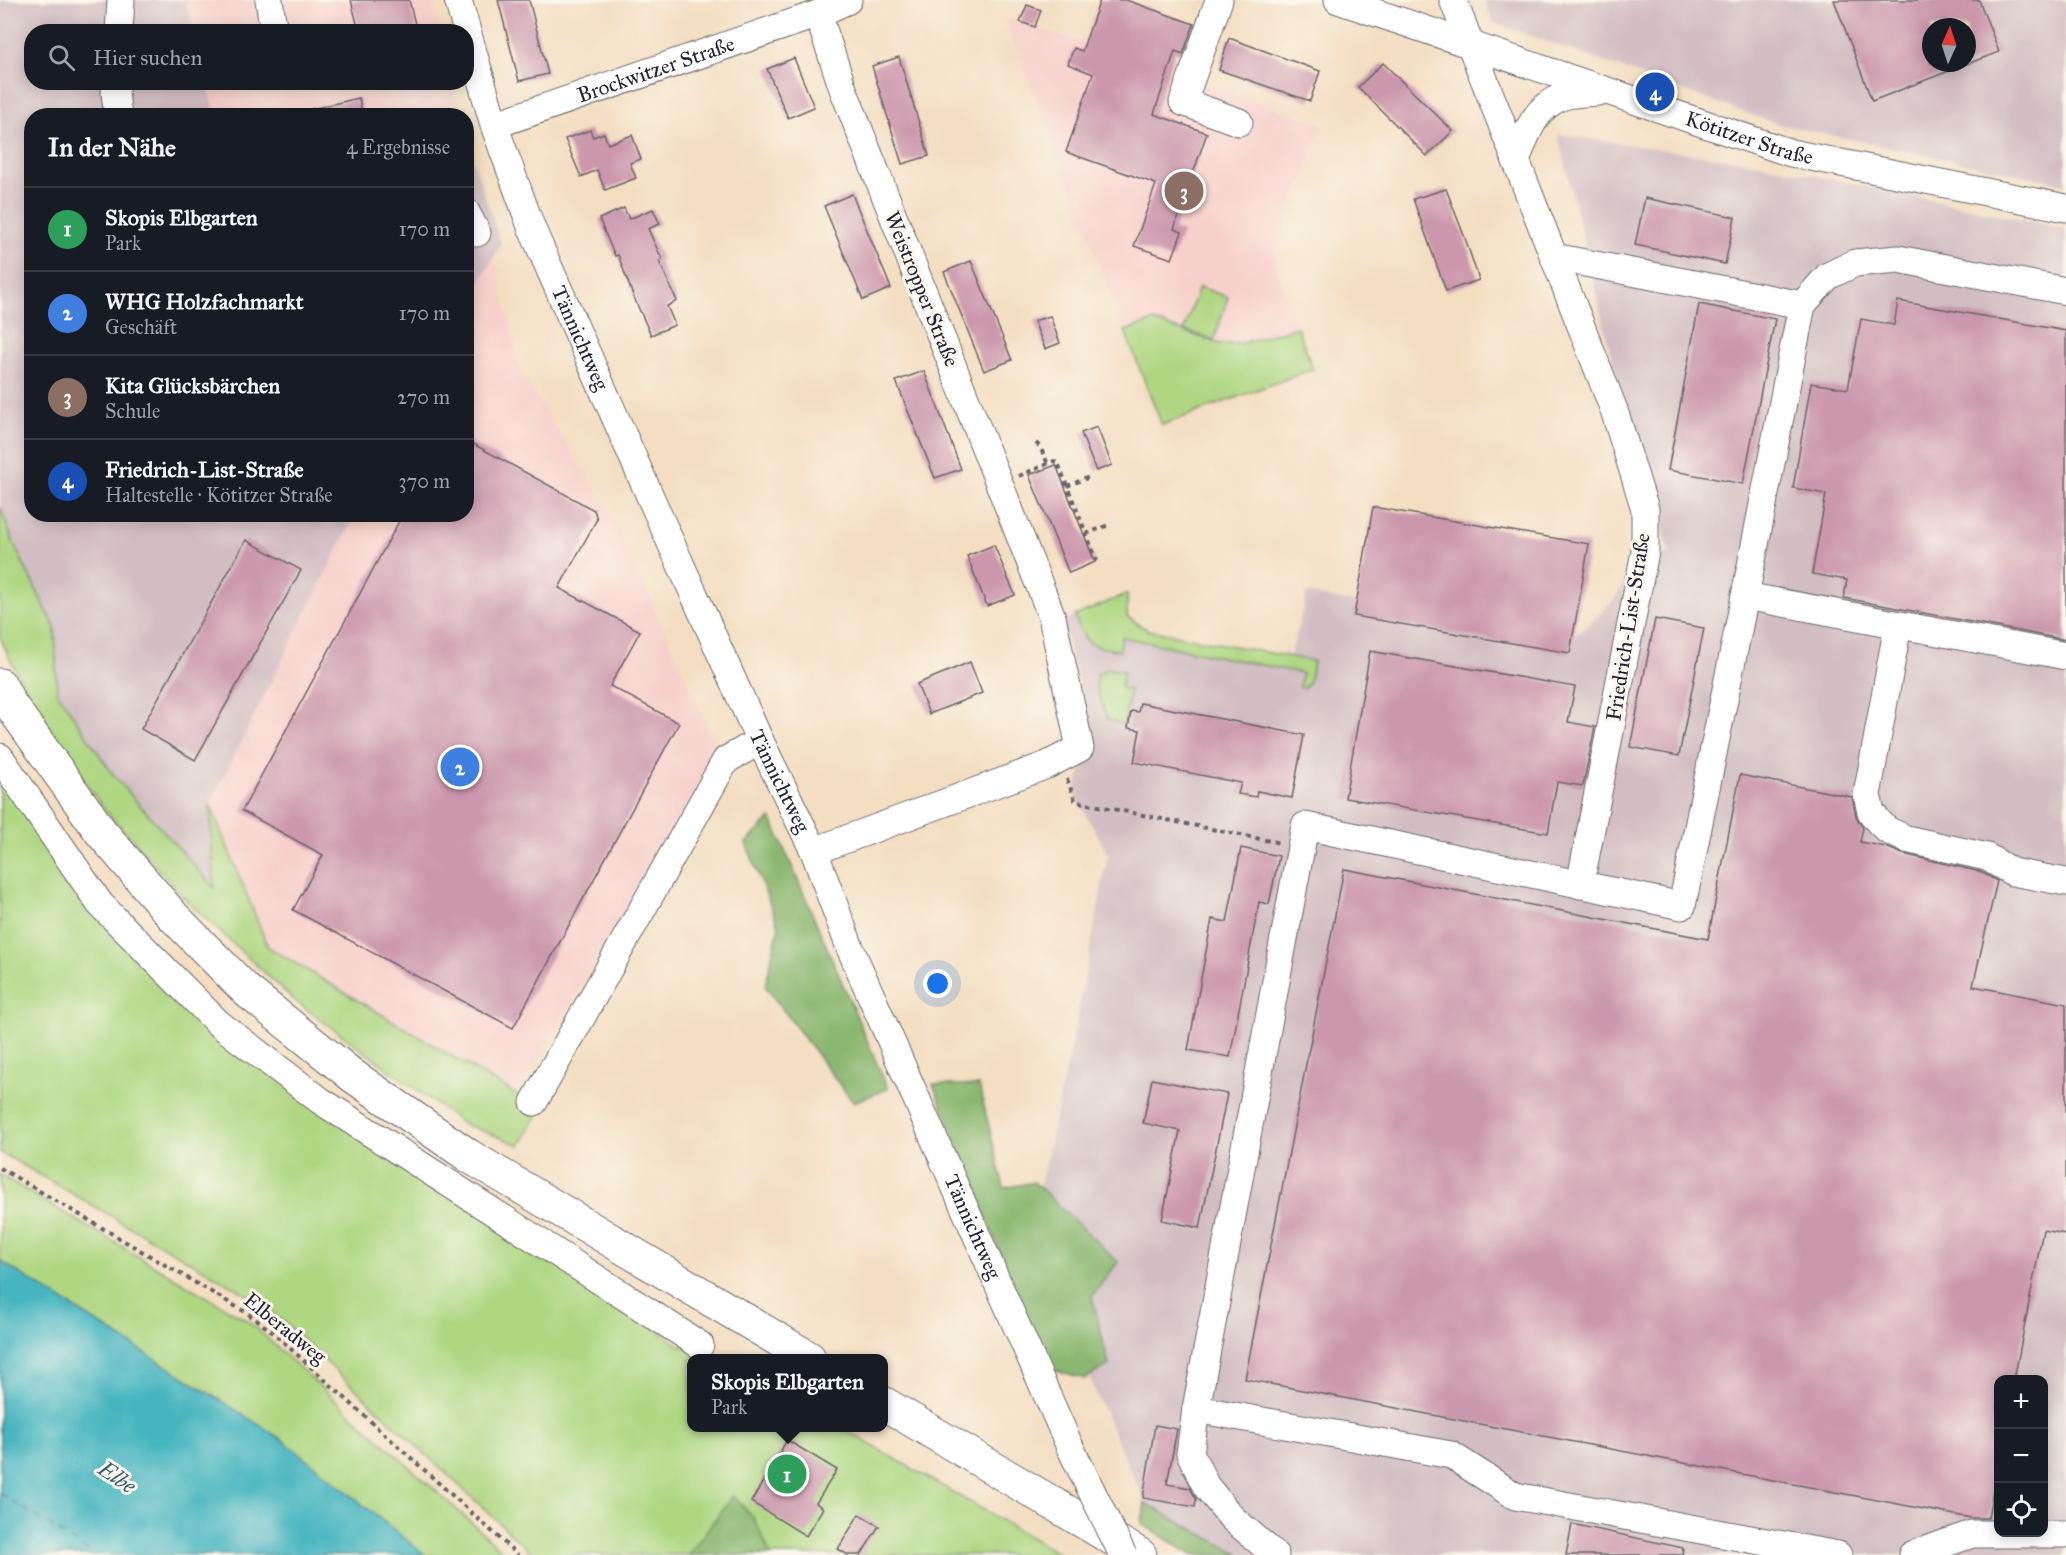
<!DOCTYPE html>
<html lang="de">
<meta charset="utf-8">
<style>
:root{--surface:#171b24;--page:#242831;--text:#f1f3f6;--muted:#9ea1a6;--line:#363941;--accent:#2563eb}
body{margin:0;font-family:"IM FELL Great Primer",serif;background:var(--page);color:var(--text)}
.controls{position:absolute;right:18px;bottom:18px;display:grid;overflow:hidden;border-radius:12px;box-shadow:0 3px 15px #0003}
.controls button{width:54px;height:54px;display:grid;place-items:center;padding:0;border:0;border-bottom:2px solid var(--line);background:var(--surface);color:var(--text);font:30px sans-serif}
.compass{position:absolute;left:1922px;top:18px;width:54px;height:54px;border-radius:50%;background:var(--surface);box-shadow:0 3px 15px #0003;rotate:3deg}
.you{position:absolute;left:938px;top:984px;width:21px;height:21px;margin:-15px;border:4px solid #fff;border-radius:50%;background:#1a73e8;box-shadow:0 0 0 9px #1a73e833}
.badge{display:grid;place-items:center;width:39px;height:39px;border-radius:50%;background:var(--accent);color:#fff;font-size:20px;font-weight:700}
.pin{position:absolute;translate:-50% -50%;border:3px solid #fff;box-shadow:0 2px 6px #0006}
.popup{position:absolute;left:687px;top:1354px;width:201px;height:78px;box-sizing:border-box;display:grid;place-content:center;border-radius:12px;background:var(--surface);filter:drop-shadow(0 2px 4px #0005);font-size:20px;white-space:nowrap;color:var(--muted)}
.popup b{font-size:22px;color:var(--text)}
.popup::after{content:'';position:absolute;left:50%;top:100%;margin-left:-12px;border:12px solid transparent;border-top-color:var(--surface)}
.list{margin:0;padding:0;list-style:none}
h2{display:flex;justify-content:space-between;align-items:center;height:78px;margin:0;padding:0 24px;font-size:26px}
h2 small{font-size:20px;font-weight:400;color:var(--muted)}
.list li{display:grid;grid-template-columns:39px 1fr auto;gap:18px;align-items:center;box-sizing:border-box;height:84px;padding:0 24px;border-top:2px solid var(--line)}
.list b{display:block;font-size:22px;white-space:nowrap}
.list p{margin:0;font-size:20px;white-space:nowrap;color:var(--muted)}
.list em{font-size:20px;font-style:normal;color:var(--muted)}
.icon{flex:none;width:33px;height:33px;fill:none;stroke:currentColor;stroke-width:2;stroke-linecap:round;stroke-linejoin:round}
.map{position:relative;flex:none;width:2066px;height:1555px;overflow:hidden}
.search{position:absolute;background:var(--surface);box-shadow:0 3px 15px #0003;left:24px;top:24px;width:450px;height:66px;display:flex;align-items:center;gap:15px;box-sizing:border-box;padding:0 21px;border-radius:24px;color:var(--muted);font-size:22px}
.panel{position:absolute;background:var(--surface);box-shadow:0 3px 15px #0003;left:24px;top:108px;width:450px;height:414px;border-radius:24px}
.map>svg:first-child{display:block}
</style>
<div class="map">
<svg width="2066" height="1555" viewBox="0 0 2066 1555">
<rect width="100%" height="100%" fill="#fbf7ec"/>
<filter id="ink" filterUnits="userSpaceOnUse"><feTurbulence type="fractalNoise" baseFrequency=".0167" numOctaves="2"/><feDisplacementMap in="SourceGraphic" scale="12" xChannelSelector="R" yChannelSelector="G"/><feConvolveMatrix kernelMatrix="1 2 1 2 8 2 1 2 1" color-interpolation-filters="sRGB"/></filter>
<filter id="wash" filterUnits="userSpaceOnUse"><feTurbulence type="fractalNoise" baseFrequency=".008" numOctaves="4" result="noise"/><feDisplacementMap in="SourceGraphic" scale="24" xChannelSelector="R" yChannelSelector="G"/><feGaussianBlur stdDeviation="1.35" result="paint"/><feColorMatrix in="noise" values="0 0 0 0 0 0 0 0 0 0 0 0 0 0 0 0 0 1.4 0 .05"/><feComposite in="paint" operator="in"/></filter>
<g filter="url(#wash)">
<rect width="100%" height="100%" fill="#f3dec1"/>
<!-- built -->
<g fill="#f7d0cb">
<polygon points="185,0 433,0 440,31 193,31"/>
<polygon points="1005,17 1322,124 1273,258 1297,327 1239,344 1220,344 1153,321 1125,331"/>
<polygon points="206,83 452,83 460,115 217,115"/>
<polygon points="494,257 522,375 609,510 720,752 516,1095 268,947 210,804 355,515 466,514 467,305"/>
</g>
<!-- industrial -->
<g fill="#d2bec2" fill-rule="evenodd">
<polygon points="0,0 185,0 193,31 32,32 32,82 206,83 217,115 32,116 32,514 355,515 210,804 215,889 114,775 57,692 55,628 13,542 0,507"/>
<path d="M1484,0h582v184l-289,-60 -285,-102zM1931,27h36v36h-36z"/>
<path d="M1558,134l197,29 311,66v1326h-826l-95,-52 -117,-263 46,-206 34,-180 -29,-52 -4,-11 17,-58 -30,-111 65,-28v23l21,13 142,27 17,-64 219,45 55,-6 34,-33 18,-34 37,-12 -57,-190zM1998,1380h46v152h-46z"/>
<polygon points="467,142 501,244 467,305"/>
</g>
<!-- green -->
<g fill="#afd782" stroke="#687c5e" stroke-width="1.5">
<polygon points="1199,287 1228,297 1214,340 1184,330"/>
<polygon points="1153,321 1220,344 1239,344 1297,327 1313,369 1162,425 1125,331"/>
<polygon points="0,507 13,542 55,628 57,692 114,776 214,888 210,804 268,947 541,1109 520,1145 462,1123 294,1000 189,903 104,809 61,747 17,674 0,637"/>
<path d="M1127,594v23l21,13 165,31c-2,10 -1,21 -10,27l-3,-1 2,-14 -180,-36 -3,14c-31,-7 -33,-4 -44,-35z"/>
<polygon points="1107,669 1124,671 1121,688 1130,690 1124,725 1107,719 1096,687 1097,674"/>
<polygon points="0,782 4,783 60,867 134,959 197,1012 679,1345 725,1358 691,1358 691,1428 842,1428 1061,1555 534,1555 265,1305 0,1152"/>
<polygon points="0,1175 248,1321 507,1555 425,1555 283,1440 0,1261"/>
</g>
<!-- forest -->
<g fill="#8bb870" stroke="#566d56" stroke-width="1.5">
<polygon points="771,818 888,1089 853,1102 765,986 779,927 746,843"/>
<polygon points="933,1084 979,1086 1004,1188 1034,1182 1118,1262 1092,1296 1109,1365 1085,1379 1046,1367"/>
<polygon points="733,1496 753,1517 771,1555 688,1555"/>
<polygon points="1145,1503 1240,1555 1192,1555 1142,1524"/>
</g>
<!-- water -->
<polygon fill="#46b5c0" stroke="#346c7e" stroke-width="1.5" points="0,1261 283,1440 425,1555 0,1555"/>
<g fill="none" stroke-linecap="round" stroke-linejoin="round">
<!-- ferry -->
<polyline stroke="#305d70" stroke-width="1.5" stroke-dasharray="8 6" stroke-linecap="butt" points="0,1493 95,1555"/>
</g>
<g id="blocks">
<!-- building -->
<g fill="#cb97ac">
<polygon points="351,0 409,0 417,32 359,32"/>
<polygon points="498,0 529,0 548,74 519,81"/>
<polygon points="1100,0 1126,0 1194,24 1183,54 1175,51 1154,114 1207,133 1174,229 1182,232 1172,259 1134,246 1156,184 1066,152 1093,74 1068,64 1074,48 1082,51"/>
<polygon points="1834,0 1979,0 1999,52 1967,64 1967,27 1931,27 1931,63 1967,63 1967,64 1872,101"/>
<polygon points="1027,5 1041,10 1035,27 1020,22"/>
<polygon points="1229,38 1320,71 1310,101 1219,70"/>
<polygon points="899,57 929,156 902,164 872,66"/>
<polygon points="794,58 814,107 788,118 767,69"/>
<polygon points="1383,63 1453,131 1427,156 1358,87"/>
<polygon points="359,98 363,116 312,116 311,109"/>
<polygon points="590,130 593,137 604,133 608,144 632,135 641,159 630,163 636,178 605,190 597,170 581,177 565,139"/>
<polygon points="1446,189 1465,238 1479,280 1446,291 1413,199"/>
<polygon points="852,194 891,288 863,300 824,206"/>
<polygon points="1645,198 1735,217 1725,264 1635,245"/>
<polygon points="624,208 629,219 653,209 660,224 648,229 662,259 659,261 677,301 667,306 675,325 651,335 634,298 618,255 615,256 599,219"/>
<polygon points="971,261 1012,360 984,371 944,272"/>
<polygon points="1898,301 2066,331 2066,640 1844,598 1847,580 1812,574 1826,494 1793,488 1811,383 1848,389 1861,319 1894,325"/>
<polygon points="1699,304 1775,319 1743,484 1668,470"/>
<polygon points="1050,316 1060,343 1045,349 1034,321"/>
<polygon points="924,371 961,469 935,478 896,381"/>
<polygon points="1097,427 1112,465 1096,471 1081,433"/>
<polygon points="466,440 594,510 597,519 559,588 640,631 610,686 679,723 513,1028 293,910 323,855 242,811 403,514 466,514"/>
<polygon points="1056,465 1095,562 1069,573 1029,475"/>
<polygon points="1373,507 1589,544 1570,653 1354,616"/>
<polygon points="246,540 301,570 195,760 141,729"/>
<polygon points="994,545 1015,595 987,606 967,556"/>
<polygon points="1655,619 1704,628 1679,756 1630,747"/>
<polygon points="1370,651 1575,687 1568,722 1595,727 1583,786 1557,782 1548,833 1345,798"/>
<polygon points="970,662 982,693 929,714 917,684"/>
<polygon points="1140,703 1304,735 1292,798 1257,791 1256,797 1238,794 1241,783 1134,762 1140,730 1128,728 1131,711 1138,712"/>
<polygon points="1740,775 1852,797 1856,816 1863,828 1860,842 1886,847 1903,854 1981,872 1997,881 1973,986 2066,1004 2066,1234 2043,1230 2014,1380 1998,1380 1998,1462 1988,1518 1971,1518 1245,1379 1344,869 1708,939"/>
<polygon points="1241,848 1279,856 1269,904 1259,902 1230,1057 1188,1050 1212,919 1227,922"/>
<polygon points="1152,1079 1227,1094 1200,1228 1162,1220 1180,1131 1143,1123"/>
<polygon points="1155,1425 1177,1429 1167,1484 1190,1488 1196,1499 1195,1507 1143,1498"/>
<polygon points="787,1440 837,1470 816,1503 823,1508 806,1536 751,1502"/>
<polygon points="859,1514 879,1526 861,1555 848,1555 838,1549"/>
<polygon points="1572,1524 1683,1548 1682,1555 1566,1555"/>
</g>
</g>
</g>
<g filter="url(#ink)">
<use href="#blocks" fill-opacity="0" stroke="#6b646a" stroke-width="1.5"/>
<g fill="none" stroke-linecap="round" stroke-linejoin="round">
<!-- minor casing -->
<g stroke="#6b646a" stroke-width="29">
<g id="minor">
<polyline points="269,0 274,32"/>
<path id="s1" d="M458,0l36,125 38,104 125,283 103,229 54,110 36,97 220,499"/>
<polyline points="1219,0 1183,102 1239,122"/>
<path id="s2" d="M1338,0l453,153 275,55"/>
<polyline points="1453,0 1614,410 1645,509 1645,552 1580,885"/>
<polyline points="119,32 121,0"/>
<polyline points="116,82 115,93 118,116"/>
<path id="s3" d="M494,125l324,-111"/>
<path d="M1516,161c10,-26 17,-52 45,-64 10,-4 26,-4 37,-5"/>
<polyline points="466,212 477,233"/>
<polyline points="1554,257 1802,305 1745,596"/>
<polyline points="1802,305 1828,276 1855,263 1898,259 2066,291"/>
<polyline points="1898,625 1867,795 1871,812 1879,822 1887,830 1906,839 1987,857 2012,872 2066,882"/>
<polyline points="0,757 100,904 218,1023 321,1101 700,1345"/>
<polyline points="814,851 1047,765 1080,748 1052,617 843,89 818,14 848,0"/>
<polyline points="534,1102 726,760 760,741"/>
<polyline points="1196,1409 1451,1455 1515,1496 1838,1555"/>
<polyline points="1275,1555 1232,1518 1206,1486 1190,1453 1196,1409 1305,826 1682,906 1745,596 2066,656"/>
<polyline points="1912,1555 1972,1534 2066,1534"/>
</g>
</g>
<!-- major casing -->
<g stroke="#6b646a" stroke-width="35">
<g id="major">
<polyline points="0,685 10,704 101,832 173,916 247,991 353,1076 469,1156 809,1358"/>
<polyline points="883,1403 1140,1555"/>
</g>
</g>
<!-- path -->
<g stroke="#6b646a" stroke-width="4" stroke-dasharray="4.5 4.5" stroke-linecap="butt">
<polyline points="1036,443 1040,447 1048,464"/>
<polyline points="1019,476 1054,461 1058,463 1097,561"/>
<polyline points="1067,486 1092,476"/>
<polyline points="1086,534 1111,524"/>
<polyline points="1067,779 1075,800 1079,802 1280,843"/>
<polyline points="0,1168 247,1313 270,1330 518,1555"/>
</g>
<!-- minor -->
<use href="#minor" stroke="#fff" stroke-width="27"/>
<!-- major -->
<use href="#major" stroke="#fff" stroke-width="33"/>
<!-- minor-bridge casing -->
<g stroke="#6b646a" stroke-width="29" stroke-linecap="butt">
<polyline id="minor-bridge" points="1070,1447 1123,1555"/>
</g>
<!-- minor-bridge -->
<use href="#minor-bridge" stroke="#fff" stroke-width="27"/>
</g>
</g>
<g text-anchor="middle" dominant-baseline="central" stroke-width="6" stroke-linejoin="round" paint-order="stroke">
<!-- street labels -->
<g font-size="21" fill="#22223b" stroke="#fbf7ec">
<text stroke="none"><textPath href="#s3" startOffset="171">Brockwitzer Straße</textPath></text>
<text stroke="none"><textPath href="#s2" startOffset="434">Kötitzer Straße</textPath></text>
<text transform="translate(922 289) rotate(68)">Weistropper Straße</text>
<text stroke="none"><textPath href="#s1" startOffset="360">Tännichtweg</textPath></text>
<text transform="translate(1628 627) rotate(-81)">Friedrich-List-Straße</text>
<text stroke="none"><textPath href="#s1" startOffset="846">Tännichtweg</textPath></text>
<text stroke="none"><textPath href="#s1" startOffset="1332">Tännichtweg</textPath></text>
<text transform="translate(285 1328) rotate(39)">Elberadweg</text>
</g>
<!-- water labels -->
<g font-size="22" font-style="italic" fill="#305d70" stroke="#fbf7ec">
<text transform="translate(117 1477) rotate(34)">Elbe</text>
</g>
</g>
</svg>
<div class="controls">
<button>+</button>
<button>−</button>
<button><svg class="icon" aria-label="locate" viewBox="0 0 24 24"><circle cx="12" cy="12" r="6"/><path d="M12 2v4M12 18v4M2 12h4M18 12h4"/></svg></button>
</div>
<svg class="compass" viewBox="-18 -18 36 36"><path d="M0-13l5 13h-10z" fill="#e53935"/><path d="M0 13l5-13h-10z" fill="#9ea1a6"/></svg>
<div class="you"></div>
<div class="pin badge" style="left:787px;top:1474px;background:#2e9e5b">1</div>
<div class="popup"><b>Skopis Elbgarten</b>Park</div>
<div class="pin badge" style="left:460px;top:767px;background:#3f7fe0">2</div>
<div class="pin badge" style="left:1184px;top:191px;background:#8d6e63">3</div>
<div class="pin badge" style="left:1655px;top:92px;background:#1a4fb4">4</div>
<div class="search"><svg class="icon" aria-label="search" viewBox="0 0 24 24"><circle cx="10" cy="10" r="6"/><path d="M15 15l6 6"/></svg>Hier suchen</div>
<section class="panel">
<h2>In der Nähe<small>4 Ergebnisse</small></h2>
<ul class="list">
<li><span class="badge" style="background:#2e9e5b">1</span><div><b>Skopis Elbgarten</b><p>Park</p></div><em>170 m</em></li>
<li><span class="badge" style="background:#3f7fe0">2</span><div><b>WHG Holzfachmarkt</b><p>Geschäft</p></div><em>170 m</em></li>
<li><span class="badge" style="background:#8d6e63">3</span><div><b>Kita Glücksbärchen</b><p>Schule</p></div><em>270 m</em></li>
<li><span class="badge" style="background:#1a4fb4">4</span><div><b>Friedrich-List-Straße</b><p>Haltestelle · Kötitzer Straße</p></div><em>370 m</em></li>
</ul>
</section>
</div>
